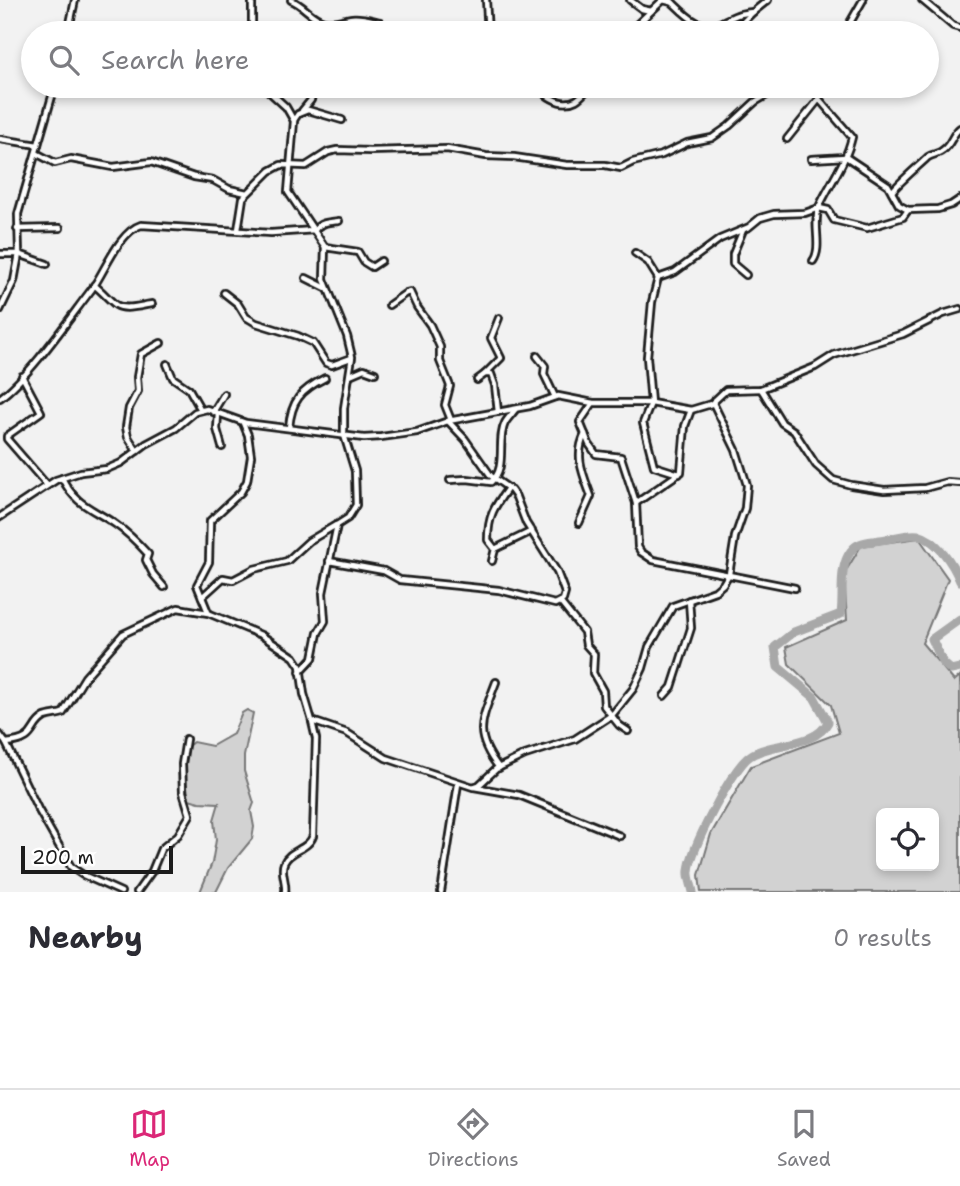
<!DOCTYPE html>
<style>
:root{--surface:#fff;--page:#f7f7f7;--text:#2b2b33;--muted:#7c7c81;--line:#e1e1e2;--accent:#db2777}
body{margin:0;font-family:"Shantell Sans",sans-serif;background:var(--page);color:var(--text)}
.controls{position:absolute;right:21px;bottom:21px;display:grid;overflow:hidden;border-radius:10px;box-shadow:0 4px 10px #0003}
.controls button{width:63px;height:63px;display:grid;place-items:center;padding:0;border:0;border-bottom:2px solid var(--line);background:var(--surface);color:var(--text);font:35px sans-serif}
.scale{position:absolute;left:21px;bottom:18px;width:152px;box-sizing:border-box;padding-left:7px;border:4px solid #1c1c1c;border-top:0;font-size:19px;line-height:24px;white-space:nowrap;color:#1c1c1c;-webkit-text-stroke:5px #fff;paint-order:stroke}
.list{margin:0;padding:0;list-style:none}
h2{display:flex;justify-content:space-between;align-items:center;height:91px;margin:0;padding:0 28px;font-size:30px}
h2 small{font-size:23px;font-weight:400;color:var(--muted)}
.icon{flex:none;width:38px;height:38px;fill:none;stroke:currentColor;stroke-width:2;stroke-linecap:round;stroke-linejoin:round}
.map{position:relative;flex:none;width:960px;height:892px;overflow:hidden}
.search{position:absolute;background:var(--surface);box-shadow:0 4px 10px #0003;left:21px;right:21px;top:21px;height:77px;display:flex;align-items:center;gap:18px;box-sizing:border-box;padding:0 24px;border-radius:38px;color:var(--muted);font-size:26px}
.sheet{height:196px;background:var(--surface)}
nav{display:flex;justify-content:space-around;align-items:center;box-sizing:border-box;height:98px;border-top:2px solid var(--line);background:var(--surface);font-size:19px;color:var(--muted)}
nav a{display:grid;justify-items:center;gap:4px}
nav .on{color:var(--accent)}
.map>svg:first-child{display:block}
</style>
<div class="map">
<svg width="960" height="892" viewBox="0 0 960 892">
<rect width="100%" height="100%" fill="#f2f2f2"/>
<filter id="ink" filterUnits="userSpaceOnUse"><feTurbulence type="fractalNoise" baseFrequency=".0143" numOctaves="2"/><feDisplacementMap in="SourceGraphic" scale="14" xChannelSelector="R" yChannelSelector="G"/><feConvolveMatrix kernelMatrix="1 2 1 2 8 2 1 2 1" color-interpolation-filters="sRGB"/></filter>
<g filter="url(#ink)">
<!-- green -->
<g fill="#d2d2d2" stroke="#777" stroke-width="2" fill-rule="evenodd">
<path d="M919,538l29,41 -26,64 32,38 6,-5v216h-259l-2,-17 12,-41 40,-68 88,-33 -8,-28 -42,-41 -3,-17 61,-27 -3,-46 17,-28zM934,813v53h-53v-53z"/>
<polygon points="247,710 253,713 244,756 244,771 254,803 251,811 254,827 252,839 228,868 216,892 200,892 212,863 216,840 214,820 219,803 199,802 189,799 185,775 187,747 193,742 212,746 233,734 242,713"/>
</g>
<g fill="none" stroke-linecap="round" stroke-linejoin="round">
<!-- river -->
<g stroke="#a8a8a8" stroke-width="9">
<polyline points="960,619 932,639 943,663 951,670 960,668"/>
<path d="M693,892c-1,-6 -5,-15 -4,-21 1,-21 44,-104 61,-115 22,-15 65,-8 78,-34l-14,-25 -36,-30 -3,-20 19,-15 47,-18c3,-20 -3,-46 10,-63 7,-10 19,-9 29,-11 11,-1 28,-7 38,-5 20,5 35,29 42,46"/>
</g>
<!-- street casing -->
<g stroke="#1c1c1c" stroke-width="10">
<g id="street">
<polyline points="252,0 252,33"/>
<path d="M291,0c13,5 20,18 33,21 9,3 18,-2 28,-3 9,-1 19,2 28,4"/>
<polyline points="486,0 488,33"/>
<polyline points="630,0 642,9 651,11"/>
<path d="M670,0c14,13 31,34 52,22 15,-7 14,-8 31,-10"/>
<polyline points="922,0 953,26 960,28"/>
<polyline points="68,33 75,0"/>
<polyline points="628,33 663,0 671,2"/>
<polyline points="732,33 753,12 768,0"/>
<polyline points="844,33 863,0"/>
<polyline points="263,86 286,107 294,121 288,192 325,247 324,279 347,336 352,357 344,408 344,435 355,471 356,505 348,518 337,525 323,593 325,621 318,633 313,658 300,672"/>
<path d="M536,86c9,9 25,22 40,14 7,-4 10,-11 17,-14"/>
<polyline points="302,111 311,100 313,86"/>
<polyline points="294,120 298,114 308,110 342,120"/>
<polyline points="0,139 38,145"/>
<polyline points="787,139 819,99"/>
<polyline points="36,153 55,163 71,159 113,167 151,162 194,177 213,180 229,189 247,193"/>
<polyline points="811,159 846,157 888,185 899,205 908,210 938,209 951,205 960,199"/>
<path d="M892,192c3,-6 30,-29 36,-35 5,-3 11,-3 15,-7 8,-5 9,-16 17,-22"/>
<polyline points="17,229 60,228"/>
<polyline points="238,230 243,198 270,171 281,165 306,166 328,152 337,150 370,151 447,149 486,156 514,157 567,165 605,165 621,168 633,162 662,155 687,143 712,138 729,126 755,102 782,86"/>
<polyline points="743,230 733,254 733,264 746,275"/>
<polyline points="325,247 358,252 364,262 372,267 381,261"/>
<polyline points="635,253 648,262 658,278 652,302 647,357 651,403 643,423 654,466 679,474"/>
<polyline points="0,254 19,254 47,264"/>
<path d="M813,261c10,-14 -1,-37 6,-54 11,-24 27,-44 33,-70l-33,-38 -2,-13"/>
<polyline points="306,278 326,288"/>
<polyline points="658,278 675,272 720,239 749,227 760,218 774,214 805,213 819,208 828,210 834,220 867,228 903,217 908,210"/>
<path d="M94,285c8,6 16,16 22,20 9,6 27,0 36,-1"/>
<polyline points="224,293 238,304 246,317 256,323 298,336 313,343 326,363 332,365 351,358"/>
<polyline points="389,305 406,293 410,292 417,307 430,325 440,347 440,361 450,386 445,405 451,420"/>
<polyline points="0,310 14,281 19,254 18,214 55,86"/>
<polyline points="537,356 545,366 544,374 555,397"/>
<polyline points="167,364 173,378 189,389 201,410"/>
<polyline points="485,374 501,358 491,338 499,318"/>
<polyline points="350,375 364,369 375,373"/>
<polyline points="22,376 41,412 7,436 7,439 46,484"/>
<polyline points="477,380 485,374 491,374 495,385 498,412"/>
<polyline points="761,389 782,423 794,431 816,465 833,480 851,485 884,490 925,488 947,482 960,483"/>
<path d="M0,398c30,-22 68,-78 92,-109 13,-18 27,-57 49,-64l130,8 44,-3c5,-8 16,-8 24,-9"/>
<polyline points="593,403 580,422 589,444 596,454 621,457 636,503 638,547 641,552 653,560 795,588"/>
<polyline points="213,412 224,394"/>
<polyline points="218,414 217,429 222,447"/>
<path d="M289,428c2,-27 12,-38 36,-50"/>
<polyline points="137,451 128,437 126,427 129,408 138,391 137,377 141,354 161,343"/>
<path d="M62,478c14,28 30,30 53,46 12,8 23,19 33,30l-2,6 7,14 11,13"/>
<path d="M450,480l17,-1 24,3c17,-14 5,-41 14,-59 2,-4 7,-9 10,-13"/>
<polyline points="636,503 681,472 685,426 691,410"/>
<polyline points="0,517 56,480 81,472 107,469 121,463 146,444 176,428 195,412 207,409 246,423 364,438 381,437 417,432 448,421 530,406 558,396 593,403 651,403 691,410 711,404 726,390 761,389 815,367 834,355 903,334 943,314 960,309"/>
<path d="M579,523l12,-27c-8,-22 -17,-40 -6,-62"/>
<polyline points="495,549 532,531"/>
<polyline points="329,561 384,571 400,580 499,590 555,604 563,600 565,593 557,572 526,523 516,497 511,490 491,476 465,439 448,421"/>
<path d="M492,561l3,-12 -7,-9c0,-24 6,-33 20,-52"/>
<polyline points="202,597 223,578 233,580 254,569 287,561 309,541 336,525"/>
<polyline points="560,602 584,632 586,645 594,654 593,673 603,691 604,706 619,725 628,731"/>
<polyline points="208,612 197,585 209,562 210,521 241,492 247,481 251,456 248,435 243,423"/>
<path d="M496,682c-14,38 -24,51 3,86"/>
<polyline points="664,696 672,687 691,628 689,600"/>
<polyline points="0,735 6,743 38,809 71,867 83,875 121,892"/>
<path d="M6,743c33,-3 22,-17 39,-26 5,-2 12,-2 18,-4l22,-36 38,-43 55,-26 30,5 53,22 33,22 6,9 4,28 8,27 35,12 39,25 87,29 6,-2 17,-16 29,-14 50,-16 37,-24 21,-26 10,-21 6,-21 24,-41 42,-15 8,-7 6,-10 6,-37 10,-29 2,-23 -11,-35 -23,-47"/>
<polyline points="474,787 519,795 620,836"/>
<polyline points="137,892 152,871 161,849 178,835 190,815 183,792 182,764 186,739"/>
<path d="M285,892c2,-10 -5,-20 -1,-29 5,-13 24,-13 29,-27l3,-97 -4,-17"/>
<polyline points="441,892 458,784"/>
</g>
</g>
<!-- street -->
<use href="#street" stroke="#fff" stroke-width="4.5"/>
</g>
</g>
</svg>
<div class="controls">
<button><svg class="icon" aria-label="locate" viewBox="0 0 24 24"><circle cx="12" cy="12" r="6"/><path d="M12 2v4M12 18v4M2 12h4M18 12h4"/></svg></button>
</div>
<div class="scale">200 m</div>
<div class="search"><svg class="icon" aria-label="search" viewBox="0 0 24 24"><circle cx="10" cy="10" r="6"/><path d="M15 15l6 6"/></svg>Search here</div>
</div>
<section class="sheet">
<h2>Nearby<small>0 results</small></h2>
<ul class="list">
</ul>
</section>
<nav>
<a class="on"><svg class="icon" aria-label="map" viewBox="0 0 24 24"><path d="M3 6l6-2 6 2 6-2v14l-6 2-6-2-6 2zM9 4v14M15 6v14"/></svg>Map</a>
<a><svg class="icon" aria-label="directions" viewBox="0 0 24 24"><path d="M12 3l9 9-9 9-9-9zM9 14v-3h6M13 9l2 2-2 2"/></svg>Directions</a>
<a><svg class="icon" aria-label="saved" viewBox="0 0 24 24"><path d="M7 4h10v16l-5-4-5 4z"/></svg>Saved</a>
</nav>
